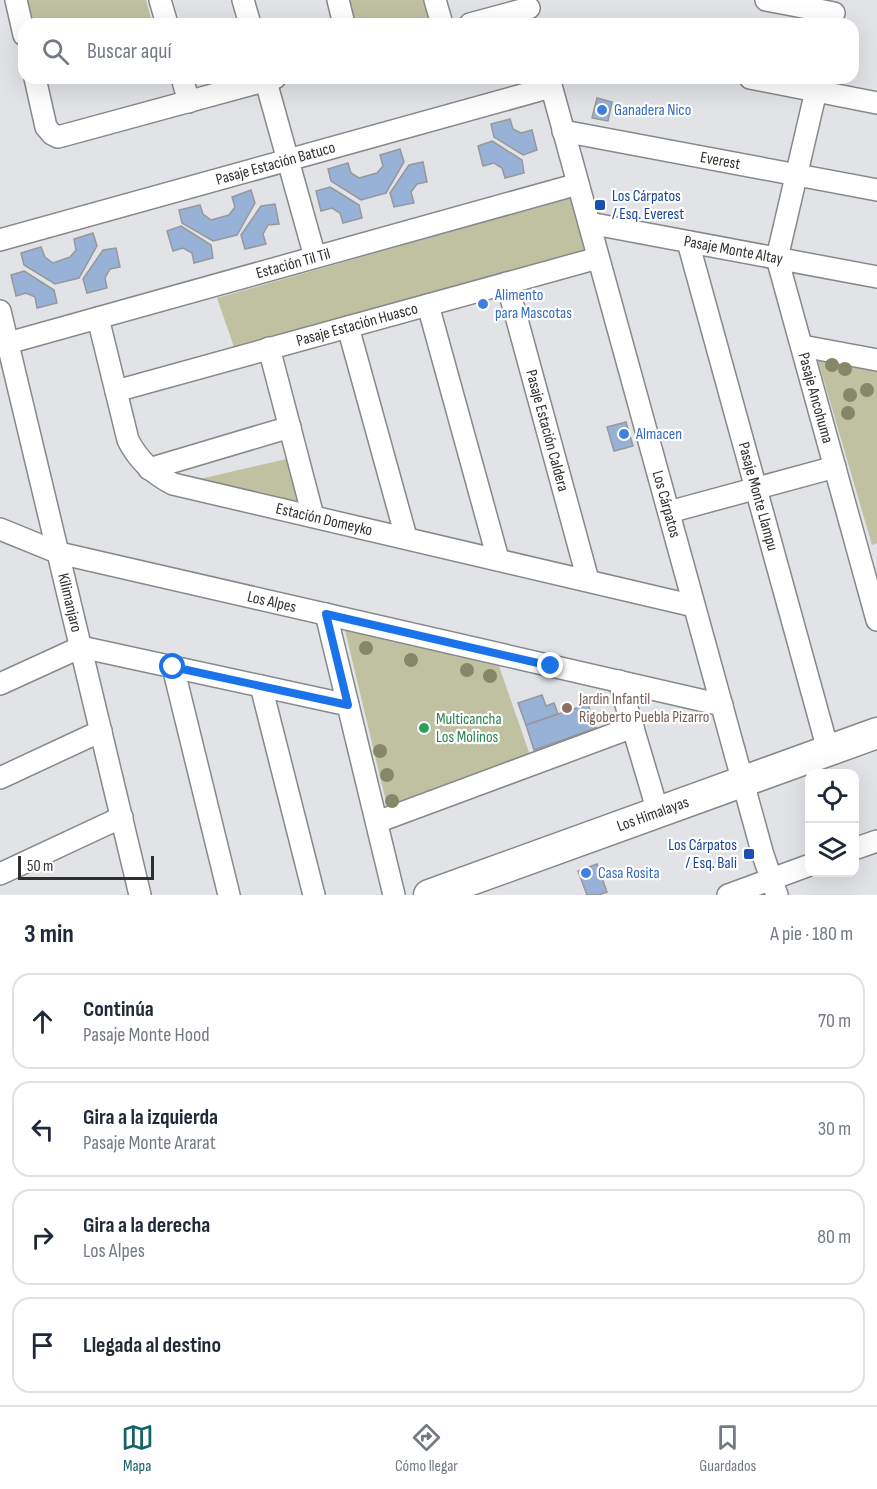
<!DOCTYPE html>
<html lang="es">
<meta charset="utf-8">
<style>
:root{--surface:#fff;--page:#f2f2f3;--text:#1f2937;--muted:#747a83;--line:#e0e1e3;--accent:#136367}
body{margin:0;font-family:"Sofia Sans Condensed",sans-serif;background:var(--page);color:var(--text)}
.controls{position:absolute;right:18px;bottom:18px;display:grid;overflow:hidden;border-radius:12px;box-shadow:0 6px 24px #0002}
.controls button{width:54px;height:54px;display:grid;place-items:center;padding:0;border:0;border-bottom:2px solid var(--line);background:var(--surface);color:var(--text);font:30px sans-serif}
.scale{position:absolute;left:18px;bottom:15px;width:136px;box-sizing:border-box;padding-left:6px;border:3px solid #2f2f30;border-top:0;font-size:16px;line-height:21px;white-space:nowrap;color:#2f2f30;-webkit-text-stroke:4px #fff;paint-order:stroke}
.stop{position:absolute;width:18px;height:18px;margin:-14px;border:4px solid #1a73e8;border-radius:50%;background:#fff}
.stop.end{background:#1a73e8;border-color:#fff;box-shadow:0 2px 6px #0008}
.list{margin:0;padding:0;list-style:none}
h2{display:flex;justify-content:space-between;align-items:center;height:78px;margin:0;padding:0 24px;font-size:26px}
h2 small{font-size:20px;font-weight:400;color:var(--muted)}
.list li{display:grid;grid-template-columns:39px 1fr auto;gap:18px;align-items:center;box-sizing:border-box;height:96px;margin:0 12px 12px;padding:0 12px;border:2px solid var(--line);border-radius:18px}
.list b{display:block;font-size:22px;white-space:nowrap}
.list p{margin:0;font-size:20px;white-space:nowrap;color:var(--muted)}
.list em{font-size:20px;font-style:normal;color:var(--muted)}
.icon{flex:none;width:33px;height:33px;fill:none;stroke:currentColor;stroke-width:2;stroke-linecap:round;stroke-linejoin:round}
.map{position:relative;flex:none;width:877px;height:895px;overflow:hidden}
.search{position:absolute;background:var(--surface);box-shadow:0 6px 24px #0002;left:18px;right:18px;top:18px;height:66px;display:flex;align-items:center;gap:15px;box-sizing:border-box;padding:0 21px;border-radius:18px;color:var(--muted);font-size:22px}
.sheet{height:510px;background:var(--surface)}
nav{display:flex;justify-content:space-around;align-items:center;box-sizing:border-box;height:84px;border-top:2px solid var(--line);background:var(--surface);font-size:16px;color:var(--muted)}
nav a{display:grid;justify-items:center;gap:3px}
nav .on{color:var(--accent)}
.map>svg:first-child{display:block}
</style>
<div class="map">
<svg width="877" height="895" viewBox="0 0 877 895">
<rect width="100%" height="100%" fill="#e2e3e6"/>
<!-- green -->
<g fill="#bfc1a1">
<polygon points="22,0 146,0 151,19 131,24 28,24"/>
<polygon points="351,0 428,0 434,24 356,24 350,3"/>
<polygon points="573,197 588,251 234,347 217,298"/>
<polygon points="817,357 877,368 877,543 872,545"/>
<polygon points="295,457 306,508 200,479"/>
<polygon points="344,626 499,666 531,758 388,810"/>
</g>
<!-- building -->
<g fill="#98b1d7" stroke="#97989b" stroke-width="1.5">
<polygon points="597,98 612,102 608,121 592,118"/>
<polygon points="510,119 513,129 521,133 532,130 537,150 523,155 494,137 491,124"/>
<polygon points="492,141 522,160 524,173 505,178 502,168 494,163 483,166 478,146"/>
<polygon points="400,149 404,162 386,193 361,200 331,181 328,169 348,163 351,173 359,178 377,173 383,166 380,155"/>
<polygon points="423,162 427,182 417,184 411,192 414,203 394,207 390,193 409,165"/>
<polygon points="330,187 359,205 362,218 343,223 340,213 332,208 321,211 316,191"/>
<polygon points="251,190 255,203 237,235 213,241 182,223 179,210 200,205 203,214 211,220 229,215 235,207 232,197"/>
<polygon points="275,204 279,224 268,225 263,234 266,244 245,249 241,235 261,206"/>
<polygon points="181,226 211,245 213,258 194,263 192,253 183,248 173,251 167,231"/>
<polygon points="93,233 97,246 79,278 55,284 24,265 21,253 41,247 45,257 53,263 70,257 76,250 74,239"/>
<polygon points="116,248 120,267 110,269 105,278 107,288 87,293 83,279 103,250"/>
<polygon points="24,271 54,290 57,303 37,308 35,297 26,293 16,296 11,275"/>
<polygon points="626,422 633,446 614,451 607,427"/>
<polygon points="542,695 546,706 554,703 558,714 526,725 518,703"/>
<polygon points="588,704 596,728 534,750 526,725"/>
<polygon points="597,864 607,892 598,895 587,895 578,871"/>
</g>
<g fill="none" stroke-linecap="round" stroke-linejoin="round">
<!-- street casing -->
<g stroke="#86888a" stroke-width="24">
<g id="street">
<polyline points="16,0 24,35"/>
<polyline points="160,0 167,24"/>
<polyline points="243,0 250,24"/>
<polyline points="338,0 344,24"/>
<polyline points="435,0 442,24"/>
<polyline points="766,0 834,13"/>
<polyline points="470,24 529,8"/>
<polyline points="35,78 46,127 52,134 58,137 275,78"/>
<polyline points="182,78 189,102"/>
<polyline points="265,78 315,257"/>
<path id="s1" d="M549,78l214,777 14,40"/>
<polyline points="750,78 877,103"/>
<path id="s2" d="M819,78l-42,180 100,362"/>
<path id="s3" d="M563,131l314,59"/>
<path id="s4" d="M589,223l288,54"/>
<path id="s5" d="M0,240l551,-153"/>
<path id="s6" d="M688,242l140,508"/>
<path id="s7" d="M507,283l81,297"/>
<polyline points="428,305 498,559"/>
<path id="s8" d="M0,311l140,584"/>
<path id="s9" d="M98,318l30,122c10,20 25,34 45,44l521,122"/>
<polyline points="348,327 406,537"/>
<path id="s10" d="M8,343l570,-159"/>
<polyline points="802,346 877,360"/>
<polyline points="269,348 313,516"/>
<path id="s11" d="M116,391l482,-133"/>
<polyline points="149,469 290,427"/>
<polyline points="669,512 835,467"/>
<path id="s12" d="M0,529l59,24 663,152"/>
<polyline points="326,614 394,895"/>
<polyline points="173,667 229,895"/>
<polyline points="619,681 658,812"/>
<polyline points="0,684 81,647 348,705"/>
<polyline points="261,686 314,895"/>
<polyline points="0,778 101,731"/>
<polyline points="377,822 633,727"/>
<polyline points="854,849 877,841"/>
<polyline points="0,874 122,817"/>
<polyline points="728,895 810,865"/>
</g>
</g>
<!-- secondary casing -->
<g stroke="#86888a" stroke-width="33">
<g id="secondary">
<path id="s13" d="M429,895l448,-162"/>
</g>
</g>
<!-- street -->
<use href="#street" stroke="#fff" stroke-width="21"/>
<!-- secondary -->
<use href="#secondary" stroke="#fff" stroke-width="30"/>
</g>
<!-- trees -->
<g fill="#868769">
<circle cx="832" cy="365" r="7"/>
<circle cx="845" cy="369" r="7"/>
<circle cx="867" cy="390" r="7"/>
<circle cx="850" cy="395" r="7"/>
<circle cx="848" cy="413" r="7"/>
<circle cx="366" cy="648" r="7"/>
<circle cx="411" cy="660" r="7"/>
<circle cx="467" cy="670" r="7"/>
<circle cx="490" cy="676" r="7"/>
<circle cx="380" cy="751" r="7"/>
<circle cx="387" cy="775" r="7"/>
<circle cx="392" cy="801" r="7"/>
</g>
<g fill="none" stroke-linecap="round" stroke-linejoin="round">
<!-- route -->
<polyline stroke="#1a73e8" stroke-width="8" points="173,667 348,705 326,614 551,666"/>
</g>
<!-- markers -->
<g fill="#3f7fe0" stroke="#fff" stroke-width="2">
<circle cx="602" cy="110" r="6"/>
<circle cx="483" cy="304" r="6"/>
<circle cx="624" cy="434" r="6"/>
<circle cx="586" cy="873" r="6"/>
</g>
<g fill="#1a4fb4" stroke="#fff" stroke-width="2">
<rect x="594" y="199" width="12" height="12" rx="3"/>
<rect x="743" y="848" width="12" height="12" rx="3"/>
</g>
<circle fill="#8d6e63" stroke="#fff" stroke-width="2" cx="567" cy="708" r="6"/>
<circle fill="#2e9e5b" stroke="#fff" stroke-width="2" cx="424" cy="728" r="6"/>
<g text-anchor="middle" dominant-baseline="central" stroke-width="4.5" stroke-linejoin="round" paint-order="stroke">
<!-- shop labels -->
<g font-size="16" fill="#366cbe" stroke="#fff" text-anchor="start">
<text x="614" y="110">Ganadera Nico</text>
<text x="495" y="295">Alimento<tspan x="495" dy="18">para Mascotas</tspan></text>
<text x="636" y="434">Almacen</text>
<text x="598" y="873">Casa Rosita</text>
</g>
<!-- street labels -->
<g font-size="16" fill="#2f2f30" stroke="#fff">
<text stroke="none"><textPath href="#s3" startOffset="160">Everest</textPath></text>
<text stroke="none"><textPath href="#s5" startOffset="286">Pasaje Estación Batuco</textPath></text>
<text stroke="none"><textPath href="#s4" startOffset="147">Pasaje Monte Altay</textPath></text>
<text stroke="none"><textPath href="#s10" startOffset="296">Estación Til Til</textPath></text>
<text stroke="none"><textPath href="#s11" startOffset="250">Pasaje Estación Huasco</textPath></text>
<text stroke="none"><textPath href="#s2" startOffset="330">Pasaje Ancohuma</textPath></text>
<text stroke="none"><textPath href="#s7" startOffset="153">Pasaje Estación Caldera</textPath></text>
<text stroke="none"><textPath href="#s6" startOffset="264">Pasaje Monte Llampu</textPath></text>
<text stroke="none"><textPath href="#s1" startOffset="442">Los Cárpatos</textPath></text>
<text stroke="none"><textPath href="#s9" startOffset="345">Estación Domeyko</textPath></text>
<text stroke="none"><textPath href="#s12" startOffset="282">Los Alpes</textPath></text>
<text stroke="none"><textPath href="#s8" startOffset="300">Kilimanjaro</textPath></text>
<text stroke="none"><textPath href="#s13" startOffset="238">Los Himalayas</textPath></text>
</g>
<!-- transit labels -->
<g font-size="16" fill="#164399" stroke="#fff" text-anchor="start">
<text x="612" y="196">Los Cárpatos<tspan x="612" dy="18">/ Esq. Everest</tspan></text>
<text x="737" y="845" text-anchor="end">Los Cárpatos<tspan x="737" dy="18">/ Esq. Bali</tspan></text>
</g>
<!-- education labels -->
<g font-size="16" fill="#785e54" stroke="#fff" text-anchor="start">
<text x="579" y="699">Jardin Infantil<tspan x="579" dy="18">Rigoberto Puebla Pizarro</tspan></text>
</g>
<!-- leisure labels -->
<g font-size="16" fill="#27864d" stroke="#fff" text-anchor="start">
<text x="436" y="719">Multicancha<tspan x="436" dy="18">Los Molinos</tspan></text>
</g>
</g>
</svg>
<div class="controls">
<button><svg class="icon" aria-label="locate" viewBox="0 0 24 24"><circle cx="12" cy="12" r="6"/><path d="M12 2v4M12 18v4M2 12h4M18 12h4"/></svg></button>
<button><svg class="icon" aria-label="layers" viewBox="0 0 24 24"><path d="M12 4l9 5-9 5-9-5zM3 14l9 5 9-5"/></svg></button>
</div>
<div class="scale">50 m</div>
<div class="stop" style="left:173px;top:667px"></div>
<div class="stop end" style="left:551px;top:666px"></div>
<div class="search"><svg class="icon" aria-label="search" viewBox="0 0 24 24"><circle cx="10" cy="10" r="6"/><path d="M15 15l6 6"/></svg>Buscar aquí</div>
</div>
<section class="sheet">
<h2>3 min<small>A pie · 180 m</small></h2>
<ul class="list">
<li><svg class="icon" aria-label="ahead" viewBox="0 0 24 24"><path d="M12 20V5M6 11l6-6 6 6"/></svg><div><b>Continúa</b><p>Pasaje Monte Hood</p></div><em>70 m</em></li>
<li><svg class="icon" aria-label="left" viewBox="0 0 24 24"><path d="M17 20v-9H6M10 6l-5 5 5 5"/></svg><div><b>Gira a la izquierda</b><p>Pasaje Monte Ararat</p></div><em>30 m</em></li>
<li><svg class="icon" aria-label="right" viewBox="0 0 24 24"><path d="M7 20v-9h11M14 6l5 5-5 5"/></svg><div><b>Gira a la derecha</b><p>Los Alpes</p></div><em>80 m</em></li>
<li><svg class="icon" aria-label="arrive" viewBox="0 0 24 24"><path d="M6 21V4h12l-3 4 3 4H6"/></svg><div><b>Llegada al destino</b></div></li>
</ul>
</section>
<nav>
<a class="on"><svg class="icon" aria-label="map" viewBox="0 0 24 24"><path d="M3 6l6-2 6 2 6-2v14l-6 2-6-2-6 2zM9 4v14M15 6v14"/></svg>Mapa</a>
<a><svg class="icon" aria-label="directions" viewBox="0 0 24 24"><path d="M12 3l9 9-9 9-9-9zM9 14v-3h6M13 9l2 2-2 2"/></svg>Cómo llegar</a>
<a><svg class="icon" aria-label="saved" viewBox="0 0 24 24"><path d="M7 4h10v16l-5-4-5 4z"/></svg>Guardados</a>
</nav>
